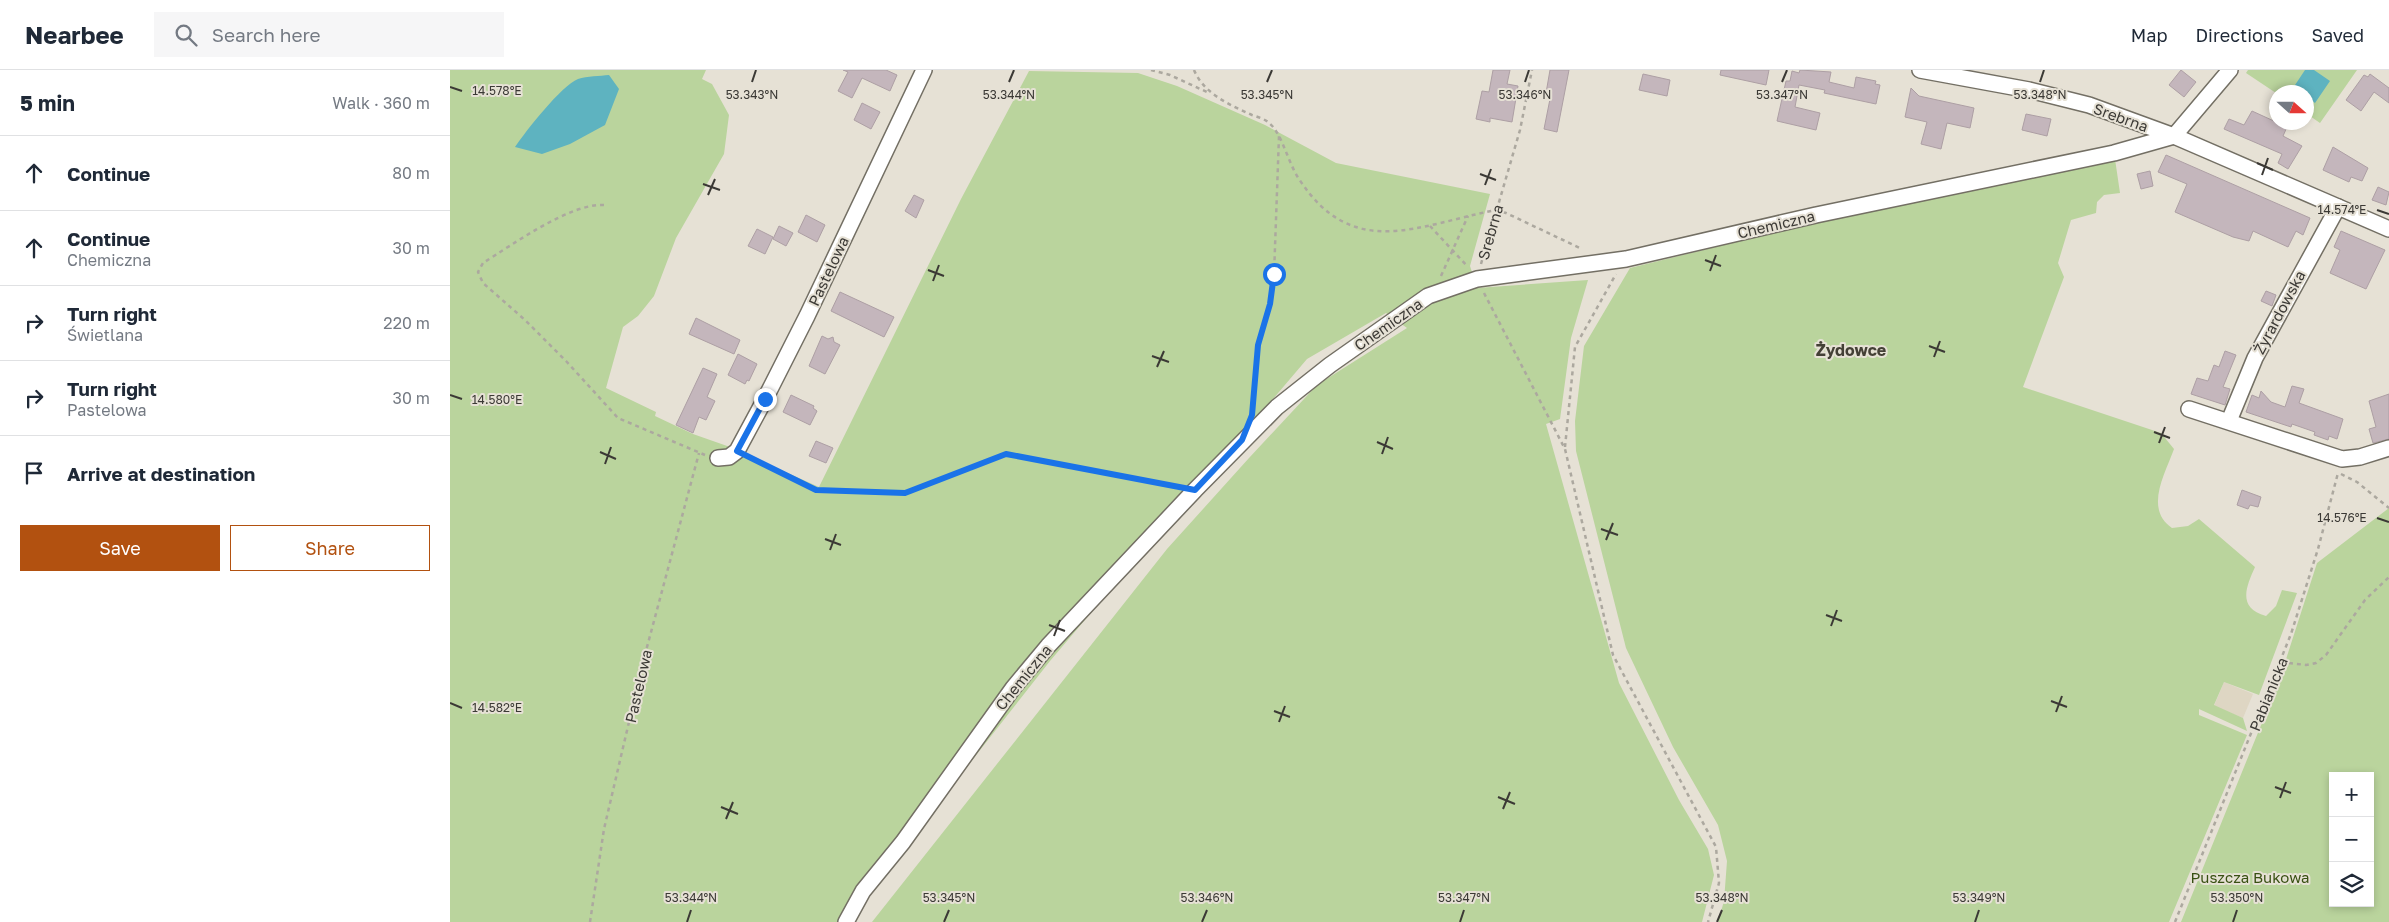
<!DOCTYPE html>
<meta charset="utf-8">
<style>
:root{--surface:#fff;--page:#f6f6f7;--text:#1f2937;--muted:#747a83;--line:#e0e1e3;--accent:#b25110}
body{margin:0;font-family:"Golos Text",sans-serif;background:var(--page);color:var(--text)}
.controls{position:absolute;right:15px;bottom:15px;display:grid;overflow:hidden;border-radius:0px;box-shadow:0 2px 8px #0003}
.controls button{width:45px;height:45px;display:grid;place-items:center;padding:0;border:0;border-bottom:1px solid var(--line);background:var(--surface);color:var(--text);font:25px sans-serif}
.compass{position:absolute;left:1819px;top:15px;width:45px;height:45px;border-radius:50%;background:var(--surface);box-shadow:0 2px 8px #0003;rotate:111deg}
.stop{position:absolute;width:15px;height:15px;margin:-11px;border:4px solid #1a73e8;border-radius:50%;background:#fff}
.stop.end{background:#1a73e8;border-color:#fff;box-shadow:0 1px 5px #0008}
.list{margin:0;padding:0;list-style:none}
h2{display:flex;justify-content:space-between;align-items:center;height:65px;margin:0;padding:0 20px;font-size:21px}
h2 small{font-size:16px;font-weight:400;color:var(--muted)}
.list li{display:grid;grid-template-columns:32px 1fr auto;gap:15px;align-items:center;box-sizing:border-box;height:75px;padding:0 20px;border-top:1px solid var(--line)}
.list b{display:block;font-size:19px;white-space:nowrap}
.list p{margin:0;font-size:16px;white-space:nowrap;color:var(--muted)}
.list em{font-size:16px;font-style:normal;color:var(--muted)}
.actions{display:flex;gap:10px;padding:15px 20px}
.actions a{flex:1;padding:11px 0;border:1px solid var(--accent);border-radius:0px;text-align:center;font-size:18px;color:var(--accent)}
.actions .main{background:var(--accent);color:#fff}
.icon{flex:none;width:28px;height:28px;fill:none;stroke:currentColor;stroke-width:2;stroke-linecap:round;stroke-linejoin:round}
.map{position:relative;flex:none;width:1939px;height:852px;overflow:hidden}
header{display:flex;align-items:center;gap:30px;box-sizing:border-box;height:70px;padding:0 25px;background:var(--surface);border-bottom:1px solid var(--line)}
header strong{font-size:24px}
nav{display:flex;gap:28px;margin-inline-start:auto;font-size:18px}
.search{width:350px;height:45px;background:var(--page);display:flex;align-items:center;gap:12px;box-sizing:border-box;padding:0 18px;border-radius:0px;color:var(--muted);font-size:19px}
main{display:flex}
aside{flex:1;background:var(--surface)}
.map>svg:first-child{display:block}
</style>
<header>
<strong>Nearbee</strong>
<div class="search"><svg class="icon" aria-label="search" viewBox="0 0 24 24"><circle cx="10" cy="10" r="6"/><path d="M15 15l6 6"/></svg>Search here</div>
<nav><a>Map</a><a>Directions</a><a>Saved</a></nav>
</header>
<main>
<aside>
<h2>5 min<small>Walk · 360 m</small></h2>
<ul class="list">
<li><svg class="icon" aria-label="ahead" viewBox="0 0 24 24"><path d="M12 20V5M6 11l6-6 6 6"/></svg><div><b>Continue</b></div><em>80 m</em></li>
<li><svg class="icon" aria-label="ahead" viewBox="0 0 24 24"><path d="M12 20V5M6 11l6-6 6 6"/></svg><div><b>Continue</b><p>Chemiczna</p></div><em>30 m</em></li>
<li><svg class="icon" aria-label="right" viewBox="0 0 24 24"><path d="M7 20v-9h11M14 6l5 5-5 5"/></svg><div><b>Turn right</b><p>Świetlana</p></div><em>220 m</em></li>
<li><svg class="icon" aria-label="right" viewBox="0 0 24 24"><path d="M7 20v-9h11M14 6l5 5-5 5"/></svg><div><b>Turn right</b><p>Pastelowa</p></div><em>30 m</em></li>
<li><svg class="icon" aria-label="arrive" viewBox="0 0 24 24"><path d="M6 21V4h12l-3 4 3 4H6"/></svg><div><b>Arrive at destination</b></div></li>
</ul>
<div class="actions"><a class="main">Save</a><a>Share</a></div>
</aside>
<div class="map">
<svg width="1939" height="852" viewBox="0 0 1939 852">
<rect width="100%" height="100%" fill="#e6e1d5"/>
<!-- built -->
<polygon fill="#ded6c3" points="1774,612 1803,624 1793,648 1764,636"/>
<!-- green -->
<g fill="#bad49d" fill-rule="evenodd">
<polygon points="0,0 256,0 252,9 262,14 279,45 274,84 226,168 204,226 188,246 173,257 156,318 206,342 205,346 243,364 280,377 369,417 511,129 579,1 688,3 727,16 815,55 886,93 1040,124 1020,196 1027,218 1138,210 1121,268 1110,349 1096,354 1169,613 1229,730 1258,779 1264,805 1252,852 422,852 717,479 799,388 867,315 957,258 936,243 857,289 600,591 395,852 0,852"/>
<polygon points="1798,0 1907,0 1870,53 1857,44 1856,22 1826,23 1796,3"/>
<path d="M1665,89l5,34 -16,2 -7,7 -1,11 -25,7 -13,43 6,14 -41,110 138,46 13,16c-9,25 -30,60 -2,79l16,-2 11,-7 56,48c-9,20 -18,41 11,49l10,-10 6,-16 15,3 -38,102 -35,-13 -10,23 29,13 4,13 -48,-22v6l48,20 -78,187h-451l6,-21 3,-40 -9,-36 -45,-78 -47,-99 -50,-197 -1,-30 9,-75 46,-78 228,-56z"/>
<path d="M1939,438v414h-208l98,-241 38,-118zM1883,706h37v127h-37z"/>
</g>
<!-- water -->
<g fill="#5eb3c0">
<polygon points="1855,0 1864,0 1880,11 1865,33 1857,27 1856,22 1850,22 1843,18"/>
<path d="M159,5l10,14 -14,36 -35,19 -28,10 -27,-7c11,-16 46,-61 63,-68 9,-3 22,-3 31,-4z"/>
</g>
<!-- building -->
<g fill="#c4b6bc" stroke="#ad9fa4">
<polygon points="393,0 436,0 447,5 440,21 412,8 402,28 388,21 398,2"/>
<polygon points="1043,0 1060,0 1057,14 1068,16 1062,52 1040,48 1040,52 1026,49 1032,21 1039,22"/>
<polygon points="1100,0 1119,0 1107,62 1094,59 1101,24 1096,23"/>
<polygon points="1271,0 1319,0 1316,15 1270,5"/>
<polygon points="1350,0 1381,2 1379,12 1404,18 1406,7 1426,11 1425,14 1430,15 1426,34 1374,23 1375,20 1349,15 1345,37 1370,43 1366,60 1327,51 1336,11 1340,11 1342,1 1349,3"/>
<polygon points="1731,0 1746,12 1734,27 1719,15"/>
<polygon points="1193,4 1220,10 1217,26 1189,20"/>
<polygon points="1920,4 1939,18 1939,33 1924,22 1911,41 1896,30 1914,5 1918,7"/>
<polygon points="1461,18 1469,26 1524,38 1520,58 1497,53 1491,79 1471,74 1477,52 1455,47"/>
<polygon points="412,33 430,42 421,59 404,50"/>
<polygon points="1802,41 1837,57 1833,66 1852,76 1838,99 1828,93 1832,84 1774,59 1779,49 1794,55"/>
<polygon points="1576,44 1601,49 1597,66 1572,60"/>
<polygon points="1883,77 1918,98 1912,111 1901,107 1899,112 1873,100"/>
<polygon points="1716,85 1860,148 1853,165 1846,161 1838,177 1803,161 1799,171 1783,167 1725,142 1737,114 1708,102"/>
<polygon points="1700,101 1703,116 1691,119 1687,104"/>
<polygon points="1928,117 1939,122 1936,135 1922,130"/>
<polygon points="464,125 474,130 466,148 455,141"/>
<polygon points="356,145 375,155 367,172 348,162"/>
<polygon points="329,156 343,163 336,176 323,169"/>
<polygon points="307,159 323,167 315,184 298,176"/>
<polygon points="1891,161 1935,180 1916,219 1880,203 1890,180 1884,177"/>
<polygon points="1816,221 1826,225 1822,236 1811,231"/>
<polygon points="390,222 444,247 434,267 381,241"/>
<polygon points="246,248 290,270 284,284 239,264"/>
<polygon points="372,266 378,269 383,267 384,272 390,275 375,304 359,296"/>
<polygon points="1775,281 1786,285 1773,317 1780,319 1775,335 1741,324 1747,308 1758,311 1764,295 1769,297"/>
<polygon points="288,284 307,294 299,311 297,310 295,314 278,305"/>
<polygon points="253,298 267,304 257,327 265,331 256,350 249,347 243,363 226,355"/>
<polygon points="1842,316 1854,319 1849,333 1893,349 1887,369 1879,366 1878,370 1864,365 1865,362 1842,354 1841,357 1796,342 1802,325 1809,328 1811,321 1821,332 1835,337"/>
<polygon points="1939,324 1939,369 1923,373 1919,359 1926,357 1919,331"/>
<polygon points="341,325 364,336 363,338 367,341 360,355 333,342"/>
<polygon points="366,371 383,378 376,393 359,386"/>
<polygon points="1792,420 1811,427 1808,437 1800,435 1798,439 1787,435"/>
</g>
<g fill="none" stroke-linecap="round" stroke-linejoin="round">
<!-- minor casing -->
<g stroke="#736f64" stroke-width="18">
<g id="minor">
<polyline points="1470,0 1579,20 1639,35 1724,66 1939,159"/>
<polyline points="1724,66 1780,0"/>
<polyline points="1739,339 1892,389 1910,387 1939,378"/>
<polyline points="1779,351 1805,288 1888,137"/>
<polyline points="268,388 279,387 287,381 315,329 357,246 474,0"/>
<polyline points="396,852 413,821 453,772 563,618 598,576 745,420 827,337 880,295 978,226 1027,209 1176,189 1366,145 1664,83 1724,66"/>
</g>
</g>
<!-- path -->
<g stroke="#aca89f" stroke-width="2.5" stroke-dasharray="4 4" stroke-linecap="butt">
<polyline points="701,0 720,5 759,23"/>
<path d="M744,0c10,24 36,35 58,45 6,2 13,4 17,8 13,10 19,40 30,56 54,83 119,46 197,31l10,3 76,36"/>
<path d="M154,135c-34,-2 -92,40 -121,58l-5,9 5,11 42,37 41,41 52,57 87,37"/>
<polyline points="980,156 1018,197"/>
<polyline points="1031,194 1070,60 1082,0"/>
<polyline points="991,206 1018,146"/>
<polyline points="1034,223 1115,379 1163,585 1266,777 1269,813 1258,852"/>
<polyline points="803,340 808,275 820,234 824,205 829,66"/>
<polyline points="1115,377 1125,277 1166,204"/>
<polyline points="299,387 366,420 455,423 556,384 728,417"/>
<polyline points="1891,404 1907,412 1939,438"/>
<polyline points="1831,592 1856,595 1866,593 1876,585 1915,530 1939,507"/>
<polyline points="140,852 154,759 193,592 249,383"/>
<polyline points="1725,852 1841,564 1868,479 1888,403"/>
</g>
<!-- minor -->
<use href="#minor" stroke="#fff" stroke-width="15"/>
</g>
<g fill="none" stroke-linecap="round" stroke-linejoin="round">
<!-- route -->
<polyline stroke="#1a73e8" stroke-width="6" points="315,329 287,381 366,420 455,423 556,384 745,420 792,370 802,345 808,275 820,234 824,204"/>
</g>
<!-- ticks -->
<path fill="none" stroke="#3b3935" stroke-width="2" d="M302,12l4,-12M559,12l5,-12M817,12l5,-12M1075,12l4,-12M1332,12l5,-12M1590,12l4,-12M0,17l12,4M1807,93l16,7M1030,104l16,6M1812,105l6,-17M253,114l17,6M1035,115l6,-16M258,125l7,-16M1927,140l12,4M1255,190l16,6M478,200l16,6M1260,201l6,-16M483,211l6,-16M1479,276l16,6M702,286l17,6M1484,287l6,-16M707,297l7,-16M0,325l12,4M1704,362l16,6M927,372l16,7M1709,373l6,-16M150,382l16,7M932,384l6,-17M155,394l6,-17M1927,448l12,4M1151,459l17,6M375,469l16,6M1156,470l7,-17M380,480l6,-16M1376,545l16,6M599,555l16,6M1381,556l6,-16M604,566l6,-16M1601,631l16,6M0,633l12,5M824,641l16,6M1606,642l6,-16M829,652l6,-16M1825,717l16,6M1048,727l17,7M1830,728l6,-16M271,737l17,7M1053,739l7,-17M276,749l7,-17M237,852l4,-12M494,852l5,-12M752,852l5,-12M1010,852l4,-12M1267,852l5,-12M1525,852l4,-12M1783,852l4,-12"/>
<g text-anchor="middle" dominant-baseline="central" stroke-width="4" stroke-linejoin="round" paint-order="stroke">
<!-- street labels -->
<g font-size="15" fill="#3b3935" stroke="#e6e1d5">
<text transform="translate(1671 47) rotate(20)">Srebrna</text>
<text transform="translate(1326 154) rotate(-13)">Chemiczna</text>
<text transform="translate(1040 162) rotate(-74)">Srebrna</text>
<text transform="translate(378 201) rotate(-65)">Pastelowa</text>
<text transform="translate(1829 242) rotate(-62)">Żyrardowska</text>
<text transform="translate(938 254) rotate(-35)">Chemiczna</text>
<text transform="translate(573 607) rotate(-51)">Chemiczna</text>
<text transform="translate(188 616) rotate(-77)">Pastelowa</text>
<text transform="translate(1818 624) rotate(-68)">Pabianicka</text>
</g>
<!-- park labels -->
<g font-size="15" fill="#385012" stroke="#e6e1d5">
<text x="1800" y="807">Puszcza Bukowa</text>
</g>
<!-- neighbourhood labels -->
<g font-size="16" font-weight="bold" fill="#444036" stroke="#e6e1d5">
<text x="1401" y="280">Żydowce</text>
</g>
</g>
<g font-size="12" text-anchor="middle" fill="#3b3935" stroke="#e6e1d5" stroke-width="4" stroke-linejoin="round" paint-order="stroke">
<text x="47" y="25">14.578°E</text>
<text x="559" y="29">53.344°N</text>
<text x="817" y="29">53.345°N</text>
<text x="1075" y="29">53.346°N</text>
<text x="1332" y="29">53.347°N</text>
<text x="1590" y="29">53.348°N</text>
<text x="302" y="29">53.343°N</text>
<text x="1892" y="144">14.574°E</text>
<text x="47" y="334">14.580°E</text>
<text x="1892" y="452">14.576°E</text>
<text x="47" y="642">14.582°E</text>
<text x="241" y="832">53.344°N</text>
<text x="499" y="832">53.345°N</text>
<text x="757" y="832">53.346°N</text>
<text x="1014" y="832">53.347°N</text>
<text x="1272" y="832">53.348°N</text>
<text x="1529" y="832">53.349°N</text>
<text x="1787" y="832">53.350°N</text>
</g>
</svg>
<div class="controls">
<button>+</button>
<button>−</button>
<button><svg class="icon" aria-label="layers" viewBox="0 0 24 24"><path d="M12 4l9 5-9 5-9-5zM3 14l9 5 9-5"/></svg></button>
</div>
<svg class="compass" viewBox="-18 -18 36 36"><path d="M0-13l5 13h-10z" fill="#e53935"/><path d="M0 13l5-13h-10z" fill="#747a83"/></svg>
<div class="stop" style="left:824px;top:204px"></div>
<div class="stop end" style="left:315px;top:329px"></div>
</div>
</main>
